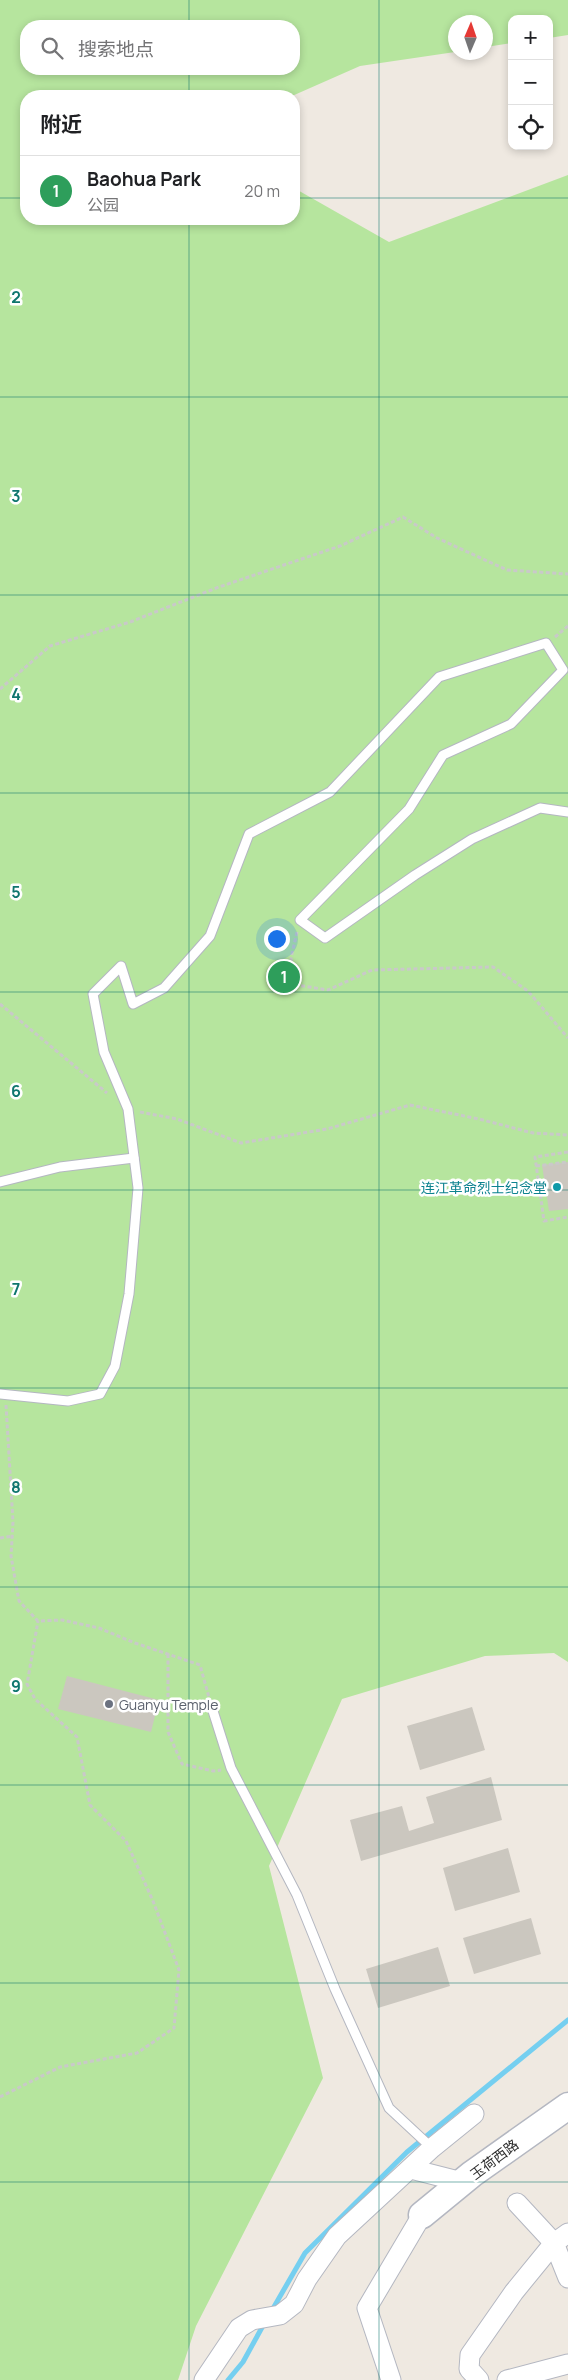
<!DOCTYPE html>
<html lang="zh">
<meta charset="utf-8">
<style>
:root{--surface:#fff;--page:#f6f6f6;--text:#202124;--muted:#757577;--line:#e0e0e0;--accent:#1a73e8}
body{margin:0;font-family:Manrope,"Noto Sans SC",sans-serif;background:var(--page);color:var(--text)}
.controls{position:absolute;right:15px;top:15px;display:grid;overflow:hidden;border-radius:10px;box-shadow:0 2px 8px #0003}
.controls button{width:45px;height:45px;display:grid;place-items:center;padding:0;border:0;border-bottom:1px solid var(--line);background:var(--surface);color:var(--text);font:25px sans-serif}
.compass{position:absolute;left:448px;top:15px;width:45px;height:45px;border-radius:50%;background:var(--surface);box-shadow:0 2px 8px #0003;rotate:2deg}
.you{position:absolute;left:276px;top:938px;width:18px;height:18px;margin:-12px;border:4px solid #fff;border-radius:50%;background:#1a73e8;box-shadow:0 0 0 8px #1a73e833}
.badge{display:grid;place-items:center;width:32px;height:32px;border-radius:50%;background:var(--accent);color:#fff;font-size:16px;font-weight:700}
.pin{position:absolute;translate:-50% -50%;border:2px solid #fff;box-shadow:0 1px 5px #0006}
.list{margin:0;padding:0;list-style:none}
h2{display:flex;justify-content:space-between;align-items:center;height:65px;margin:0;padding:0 20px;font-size:21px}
h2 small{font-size:16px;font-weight:400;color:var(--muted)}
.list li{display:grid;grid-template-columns:32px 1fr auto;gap:15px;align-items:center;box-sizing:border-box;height:70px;padding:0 20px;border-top:1px solid var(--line)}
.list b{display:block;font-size:19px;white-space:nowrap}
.list p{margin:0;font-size:16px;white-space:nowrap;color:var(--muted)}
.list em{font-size:16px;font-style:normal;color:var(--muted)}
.icon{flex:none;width:28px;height:28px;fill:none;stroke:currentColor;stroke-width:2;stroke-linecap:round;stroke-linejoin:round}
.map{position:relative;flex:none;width:568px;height:2380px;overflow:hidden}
.search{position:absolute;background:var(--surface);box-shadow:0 2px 8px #0003;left:20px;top:20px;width:280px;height:55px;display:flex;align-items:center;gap:12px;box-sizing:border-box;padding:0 18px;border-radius:20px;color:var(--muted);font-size:19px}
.panel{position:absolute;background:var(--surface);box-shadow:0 2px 8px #0003;left:20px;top:90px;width:280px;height:135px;border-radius:20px}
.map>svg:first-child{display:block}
</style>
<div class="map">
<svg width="568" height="2380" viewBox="0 0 568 2380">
<rect width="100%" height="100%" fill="#efe9e1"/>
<!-- green -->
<path fill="#b6e59e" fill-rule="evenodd" d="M0,0h568v35l-19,3v-19h-37v24l-26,4v-25h-30l-1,30 -95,14 -68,30h-266v123h268v-31l95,54 179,-67v1487l-14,-9 -69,3 -143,43 -73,167 54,212 -127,248 -18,54h-178zM26,26h268v43h-268z"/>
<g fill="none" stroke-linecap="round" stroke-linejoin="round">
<!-- stream -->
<g stroke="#75cff0" stroke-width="5">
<polyline points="271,2312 305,2253 407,2152 568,2020"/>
<polyline points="228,2380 243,2362 265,2322"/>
</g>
</g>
<!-- building -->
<g fill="#cbc7bf">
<polygon points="568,1162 568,1209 549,1211 542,1165"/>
<polygon points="67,1676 159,1700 151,1732 58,1709"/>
<polygon points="472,1707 485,1750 420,1770 407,1726"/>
<polygon points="491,1777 502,1820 361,1861 350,1820 402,1806 409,1831 434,1823 426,1797"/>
<polygon points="508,1848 520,1892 455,1911 443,1868"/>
<polygon points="531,1918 541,1954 474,1974 463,1938"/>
<polygon points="438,1947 450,1986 378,2008 366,1969"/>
</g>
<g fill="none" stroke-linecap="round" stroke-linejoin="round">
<!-- service casing -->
<g stroke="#b4b7c1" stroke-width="11">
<g id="service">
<polyline points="0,1182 60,1167 134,1158"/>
<polyline points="0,1394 68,1401 100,1394 115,1366 129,1294 138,1188 128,1109 104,1052 93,994 121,966 133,1004 164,988 210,936 249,834 330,792 439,677 546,643 563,670 511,724 443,755 409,809 300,920 325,938 415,875 472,839 540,808 568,812"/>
<polyline points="213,1711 231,1768 297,1895 335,1989 389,2108 432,2148"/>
</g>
</g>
<!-- minor casing -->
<g stroke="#b4b7c1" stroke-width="21">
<g id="minor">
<polyline points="411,2169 462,2182"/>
<polyline points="517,2203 554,2243 568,2278"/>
<polyline points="204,2380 239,2328 252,2320 280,2315 294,2304 307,2279 337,2236 432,2148 474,2114"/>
<polyline points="391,2380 367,2308 422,2215"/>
<polyline points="479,2380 469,2369 470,2355 514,2292 554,2243 568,2233"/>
<polyline points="507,2380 568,2364"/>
</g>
</g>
<!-- secondary casing -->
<g stroke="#b4b7c1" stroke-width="29">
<polyline id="secondary" points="422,2215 472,2174 568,2106"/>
</g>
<!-- path -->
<g stroke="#c9c9c9" stroke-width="3" stroke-dasharray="4 2.5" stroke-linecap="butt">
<polyline points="555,637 568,626"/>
<polyline points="0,689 50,646 130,622 219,587 340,546 403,517 437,538 507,570 568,574"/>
<polyline points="297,932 291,958 297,985 328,990 372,970 493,967 528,991 568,1038"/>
<polyline points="0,1004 107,1093"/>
<polyline points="140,1112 177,1119 241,1143 327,1129 410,1105 479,1119 533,1133 568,1135"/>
<polyline points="568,1152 535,1157 544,1221 568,1217"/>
<polyline points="536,1166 568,1162"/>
<polyline points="6,1405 13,1522 11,1556 19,1601 38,1621 62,1620 99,1628 135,1643 200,1665 210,1701"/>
<polyline points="0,1538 13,1536"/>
<polyline points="168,1654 168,1732 182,1764 213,1771 221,1770"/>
<polyline points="0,2097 60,2067 137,2053 174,2028 179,1970 153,1901 126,1841 90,1805 77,1737 35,1699 27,1684 38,1621"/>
</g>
<!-- service -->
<use href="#service" stroke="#fff" stroke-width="9"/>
<!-- minor -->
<use href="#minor" stroke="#fff" stroke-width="19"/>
<!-- secondary -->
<use href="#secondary" stroke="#fff" stroke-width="26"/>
</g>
<!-- grid -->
<path fill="none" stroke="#0f766e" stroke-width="1" stroke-opacity="0.55" d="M189,0v26M379,0v2380M189,69v27M0,198h26M294,198h274M189,219v2161M0,397h568M0,595h568M0,793h568M0,992h568M0,1190h568M0,1388h568M0,1587h568M0,1785h568M0,1983h568M0,2182h568"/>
<!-- markers -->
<circle fill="#0f9aa8" stroke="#fff" stroke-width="2" cx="557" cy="1187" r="5"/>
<circle fill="#6b7280" stroke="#fff" stroke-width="2" cx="109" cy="1704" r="5"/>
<g text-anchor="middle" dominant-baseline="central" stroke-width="5" stroke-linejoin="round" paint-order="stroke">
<!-- culture labels -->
<g font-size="14" fill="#0d838f" stroke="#fff" text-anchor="end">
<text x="547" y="1187">连江革命烈士纪念堂</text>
</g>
<!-- worship labels -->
<g font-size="14" fill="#5b616d" stroke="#fff" text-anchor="start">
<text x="119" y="1704">Guanyu Temple</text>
</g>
<!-- street labels -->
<g font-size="14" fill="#2e2e2e" stroke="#fff">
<text transform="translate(494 2159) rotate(-37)">玉荷西路</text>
</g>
</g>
<g font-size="16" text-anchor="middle" font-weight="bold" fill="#0f766e" stroke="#fff" stroke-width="5" stroke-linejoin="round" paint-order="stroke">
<text x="16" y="303">2</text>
<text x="16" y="502">3</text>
<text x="16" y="700">4</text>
<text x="16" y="898">5</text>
<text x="16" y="1097">6</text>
<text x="16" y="1295">7</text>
<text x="16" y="1493">8</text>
<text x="16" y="1692">9</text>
</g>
</svg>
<div class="controls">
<button>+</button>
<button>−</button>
<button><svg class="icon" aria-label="locate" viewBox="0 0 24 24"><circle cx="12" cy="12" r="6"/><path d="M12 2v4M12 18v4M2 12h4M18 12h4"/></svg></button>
</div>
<svg class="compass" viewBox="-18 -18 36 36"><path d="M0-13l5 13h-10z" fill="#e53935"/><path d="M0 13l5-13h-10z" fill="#757577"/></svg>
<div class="you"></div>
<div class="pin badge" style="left:284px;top:977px;background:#2e9e5b">1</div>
<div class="search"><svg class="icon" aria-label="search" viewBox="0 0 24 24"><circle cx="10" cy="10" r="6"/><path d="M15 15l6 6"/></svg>搜索地点</div>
<section class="panel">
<h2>附近<small></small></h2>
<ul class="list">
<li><span class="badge" style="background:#2e9e5b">1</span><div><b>Baohua Park</b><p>公园</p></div><em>20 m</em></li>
</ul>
</section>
</div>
